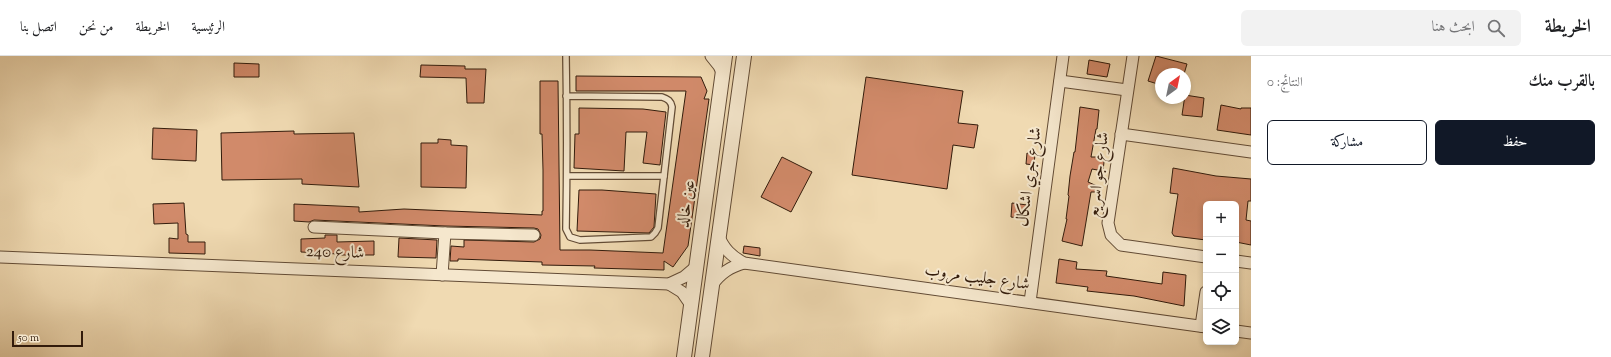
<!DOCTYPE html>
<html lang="ar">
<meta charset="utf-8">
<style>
:root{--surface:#fff;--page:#f2f2f2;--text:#202124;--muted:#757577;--line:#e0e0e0;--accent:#111827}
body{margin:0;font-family:"Sorts Mill Goudy",Amiri,serif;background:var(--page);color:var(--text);direction:rtl}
.controls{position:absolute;right:12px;bottom:12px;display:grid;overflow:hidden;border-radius:6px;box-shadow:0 2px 6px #0003}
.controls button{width:36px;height:36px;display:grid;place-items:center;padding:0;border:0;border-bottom:1px solid var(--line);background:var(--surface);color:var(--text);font:20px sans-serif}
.compass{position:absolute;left:1155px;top:12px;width:36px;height:36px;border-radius:50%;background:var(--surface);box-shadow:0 2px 6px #0003;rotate:33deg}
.scale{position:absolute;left:12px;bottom:10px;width:71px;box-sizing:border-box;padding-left:4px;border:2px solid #321b0b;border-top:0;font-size:11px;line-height:14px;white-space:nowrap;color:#321b0b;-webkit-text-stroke:3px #f5e7cd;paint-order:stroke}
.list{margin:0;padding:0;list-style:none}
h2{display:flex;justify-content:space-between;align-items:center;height:52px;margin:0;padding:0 16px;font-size:17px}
h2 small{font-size:13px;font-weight:400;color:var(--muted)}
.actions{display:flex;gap:8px;padding:12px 16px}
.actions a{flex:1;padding:9px 0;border:1px solid var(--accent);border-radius:6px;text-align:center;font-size:14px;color:var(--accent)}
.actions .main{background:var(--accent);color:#fff}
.icon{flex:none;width:22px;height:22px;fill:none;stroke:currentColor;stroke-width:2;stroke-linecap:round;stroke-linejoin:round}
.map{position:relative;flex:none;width:1251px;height:301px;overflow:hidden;direction:ltr}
header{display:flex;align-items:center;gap:24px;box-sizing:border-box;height:56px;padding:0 20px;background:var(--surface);border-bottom:1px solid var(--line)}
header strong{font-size:19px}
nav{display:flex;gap:22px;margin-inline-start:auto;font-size:14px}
.search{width:280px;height:36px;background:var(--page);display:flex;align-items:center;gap:10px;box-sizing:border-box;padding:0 14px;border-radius:6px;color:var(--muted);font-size:15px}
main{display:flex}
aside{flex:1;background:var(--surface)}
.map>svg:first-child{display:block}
</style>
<header>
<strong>الخريطة</strong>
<div class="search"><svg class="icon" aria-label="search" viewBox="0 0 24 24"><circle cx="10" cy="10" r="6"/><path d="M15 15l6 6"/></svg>ابحث هنا</div>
<nav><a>الرئيسية</a><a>الخريطة</a><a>من نحن</a><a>اتصل بنا</a></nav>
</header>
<main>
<aside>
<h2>بالقرب منك<small>النتائج: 0</small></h2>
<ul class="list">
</ul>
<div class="actions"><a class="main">حفظ</a><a>مشاركة</a></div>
</aside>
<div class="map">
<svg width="1251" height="301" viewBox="0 0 1251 301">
<rect width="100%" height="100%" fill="#f0dab2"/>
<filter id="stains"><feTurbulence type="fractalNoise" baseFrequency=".005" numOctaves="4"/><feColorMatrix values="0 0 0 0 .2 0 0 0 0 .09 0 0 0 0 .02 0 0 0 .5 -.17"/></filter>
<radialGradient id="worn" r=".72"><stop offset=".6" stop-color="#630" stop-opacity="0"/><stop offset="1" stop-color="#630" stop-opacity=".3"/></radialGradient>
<!-- building -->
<g fill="#d18a6a" stroke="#321b0b">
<polygon points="1156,0 1187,8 1184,18 1161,18 1161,29 1148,25"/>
<polygon points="1089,4 1110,8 1107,21 1087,18"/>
<polygon points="234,7 259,8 259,21 234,21"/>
<polygon points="421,9 465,10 465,13 486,13 484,47 467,47 466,22 420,21"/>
<polygon points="576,20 701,21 707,35 704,43 709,43 688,190 673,211 664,205 664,214 594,212 595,210 542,209 542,206 458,203 458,205 450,205 451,190 464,191 464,184 534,186 540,183 541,179 538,173 534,172 445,170 314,164 309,166 294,165 294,148 359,151 359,156 404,153 542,159 542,155 543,155 543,114 542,78 540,78 540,25 558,25 560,194 590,194 663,197 686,35 576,35"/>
<polygon points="866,21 963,35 958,67 978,69 974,92 953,89 947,133 852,119"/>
<polygon points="1185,39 1204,42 1202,61 1182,59"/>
<polygon points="1221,49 1241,53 1241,52 1251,52 1251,79 1217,74"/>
<polygon points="1080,51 1099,54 1097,73 1096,73 1091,101 1099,101 1104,106 1103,115 1092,113 1088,126 1097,130 1098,136 1091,136 1082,190 1062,185 1067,163 1066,163 1069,140 1068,139 1070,120 1074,96 1075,96"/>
<polygon points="579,52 643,53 666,56 660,109 643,107 647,76 626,76 624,115 574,112 575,78 579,78"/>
<polygon points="153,72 197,74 196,105 152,103"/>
<polygon points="294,75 294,78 354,77 359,131 302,128 302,123 222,124 221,77"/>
<polygon points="438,83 451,84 451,89 467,90 466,132 421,131 421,87 438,87"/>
<polygon points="1027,97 1035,98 1034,109 1026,108"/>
<polygon points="782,101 812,116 791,156 761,141"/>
<polygon points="1173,112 1216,120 1251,123 1251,145 1248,145 1246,164 1251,165 1251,189 1236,186 1238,153 1236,153 1236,148 1206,148 1206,184 1174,180 1172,177 1178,138 1170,137"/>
<polygon points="579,134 602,134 656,138 654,171 649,177 577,175"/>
<polygon points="184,147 186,178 188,179 188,186 205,186 205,198 169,197 169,182 178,183 178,167 154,168 153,148"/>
<polygon points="1012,147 1027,149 1026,163 1011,161"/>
<polygon points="325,179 337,179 337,186 374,185 374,199 338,199 338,198 301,196 301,183 325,182"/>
<polygon points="399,182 437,184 436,202 398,201"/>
<polygon points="744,190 760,192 760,200 743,197"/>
<polygon points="1059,203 1077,206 1076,213 1107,215 1106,220 1162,228 1163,216 1186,219 1184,250 1134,240 1087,235 1088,231 1056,227"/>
</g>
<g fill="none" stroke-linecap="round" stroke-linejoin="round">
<!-- service casing -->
<g stroke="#624b35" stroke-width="8">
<g id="service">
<path d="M566,40l96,1c6,2 9,4 10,10l-14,121 -3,5 -4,4 -71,3 -10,-3 -4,-8c1,-58 1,-115 0,-173"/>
<polyline points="567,120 664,120"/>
</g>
</g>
<!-- minor casing -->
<g stroke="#624b35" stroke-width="13">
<g id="minor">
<polyline points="711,0 719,10 723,18"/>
<polyline points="1133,0 1108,167 1111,179 1121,189 1206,201"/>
<polyline points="1060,25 1127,34"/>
<polyline points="1121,78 1251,96"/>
<polyline points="314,171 445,177 442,219"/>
<polyline points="445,177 534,179"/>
<path d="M718,179c6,14 13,21 26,28l462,64"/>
<polyline points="0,201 669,228 684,221 697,210"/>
<polyline points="1236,205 1251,207"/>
<polyline points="669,228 682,236 691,249"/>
<path d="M712,229c9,-12 18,-18 32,-22"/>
<polyline points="1030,246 1063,0"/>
<polyline points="1201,270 1206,236"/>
<polyline points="1236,275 1251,277"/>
</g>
</g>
<!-- tertiary casing -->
<g stroke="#624b35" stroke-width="16">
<g id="tertiary">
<polyline points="684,301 725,0"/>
<polyline points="702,301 744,0"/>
</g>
</g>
<!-- service -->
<use href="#service" stroke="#f5e7cd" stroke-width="5.5"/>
<!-- minor -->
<use href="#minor" stroke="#f5e7cd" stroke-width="11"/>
<!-- tertiary -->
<use href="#tertiary" stroke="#f5e7cd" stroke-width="14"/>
</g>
<g text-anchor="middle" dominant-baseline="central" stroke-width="4" stroke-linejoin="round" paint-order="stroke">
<!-- street labels -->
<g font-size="17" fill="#321b0b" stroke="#f5e7cd">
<text transform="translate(1099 119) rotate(-83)">شارع جو اسريع</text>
<text transform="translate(1030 121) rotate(-82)">شارع جري اشكال</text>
<text transform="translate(687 148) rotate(-82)">عين خالد</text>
<text transform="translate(335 197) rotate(2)">شارع 240</text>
<text transform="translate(977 222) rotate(8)">شارع جليب مروب</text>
</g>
</g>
<rect width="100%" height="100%" filter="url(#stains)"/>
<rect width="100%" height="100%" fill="url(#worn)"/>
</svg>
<div class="controls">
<button>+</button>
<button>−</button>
<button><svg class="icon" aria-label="locate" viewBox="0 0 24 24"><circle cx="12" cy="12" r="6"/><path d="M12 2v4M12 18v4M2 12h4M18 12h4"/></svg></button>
<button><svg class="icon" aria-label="layers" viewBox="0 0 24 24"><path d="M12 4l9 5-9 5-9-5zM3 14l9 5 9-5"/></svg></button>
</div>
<svg class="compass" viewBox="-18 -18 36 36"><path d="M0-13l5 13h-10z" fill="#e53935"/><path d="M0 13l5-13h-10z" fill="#757577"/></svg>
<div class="scale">50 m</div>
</div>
</main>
